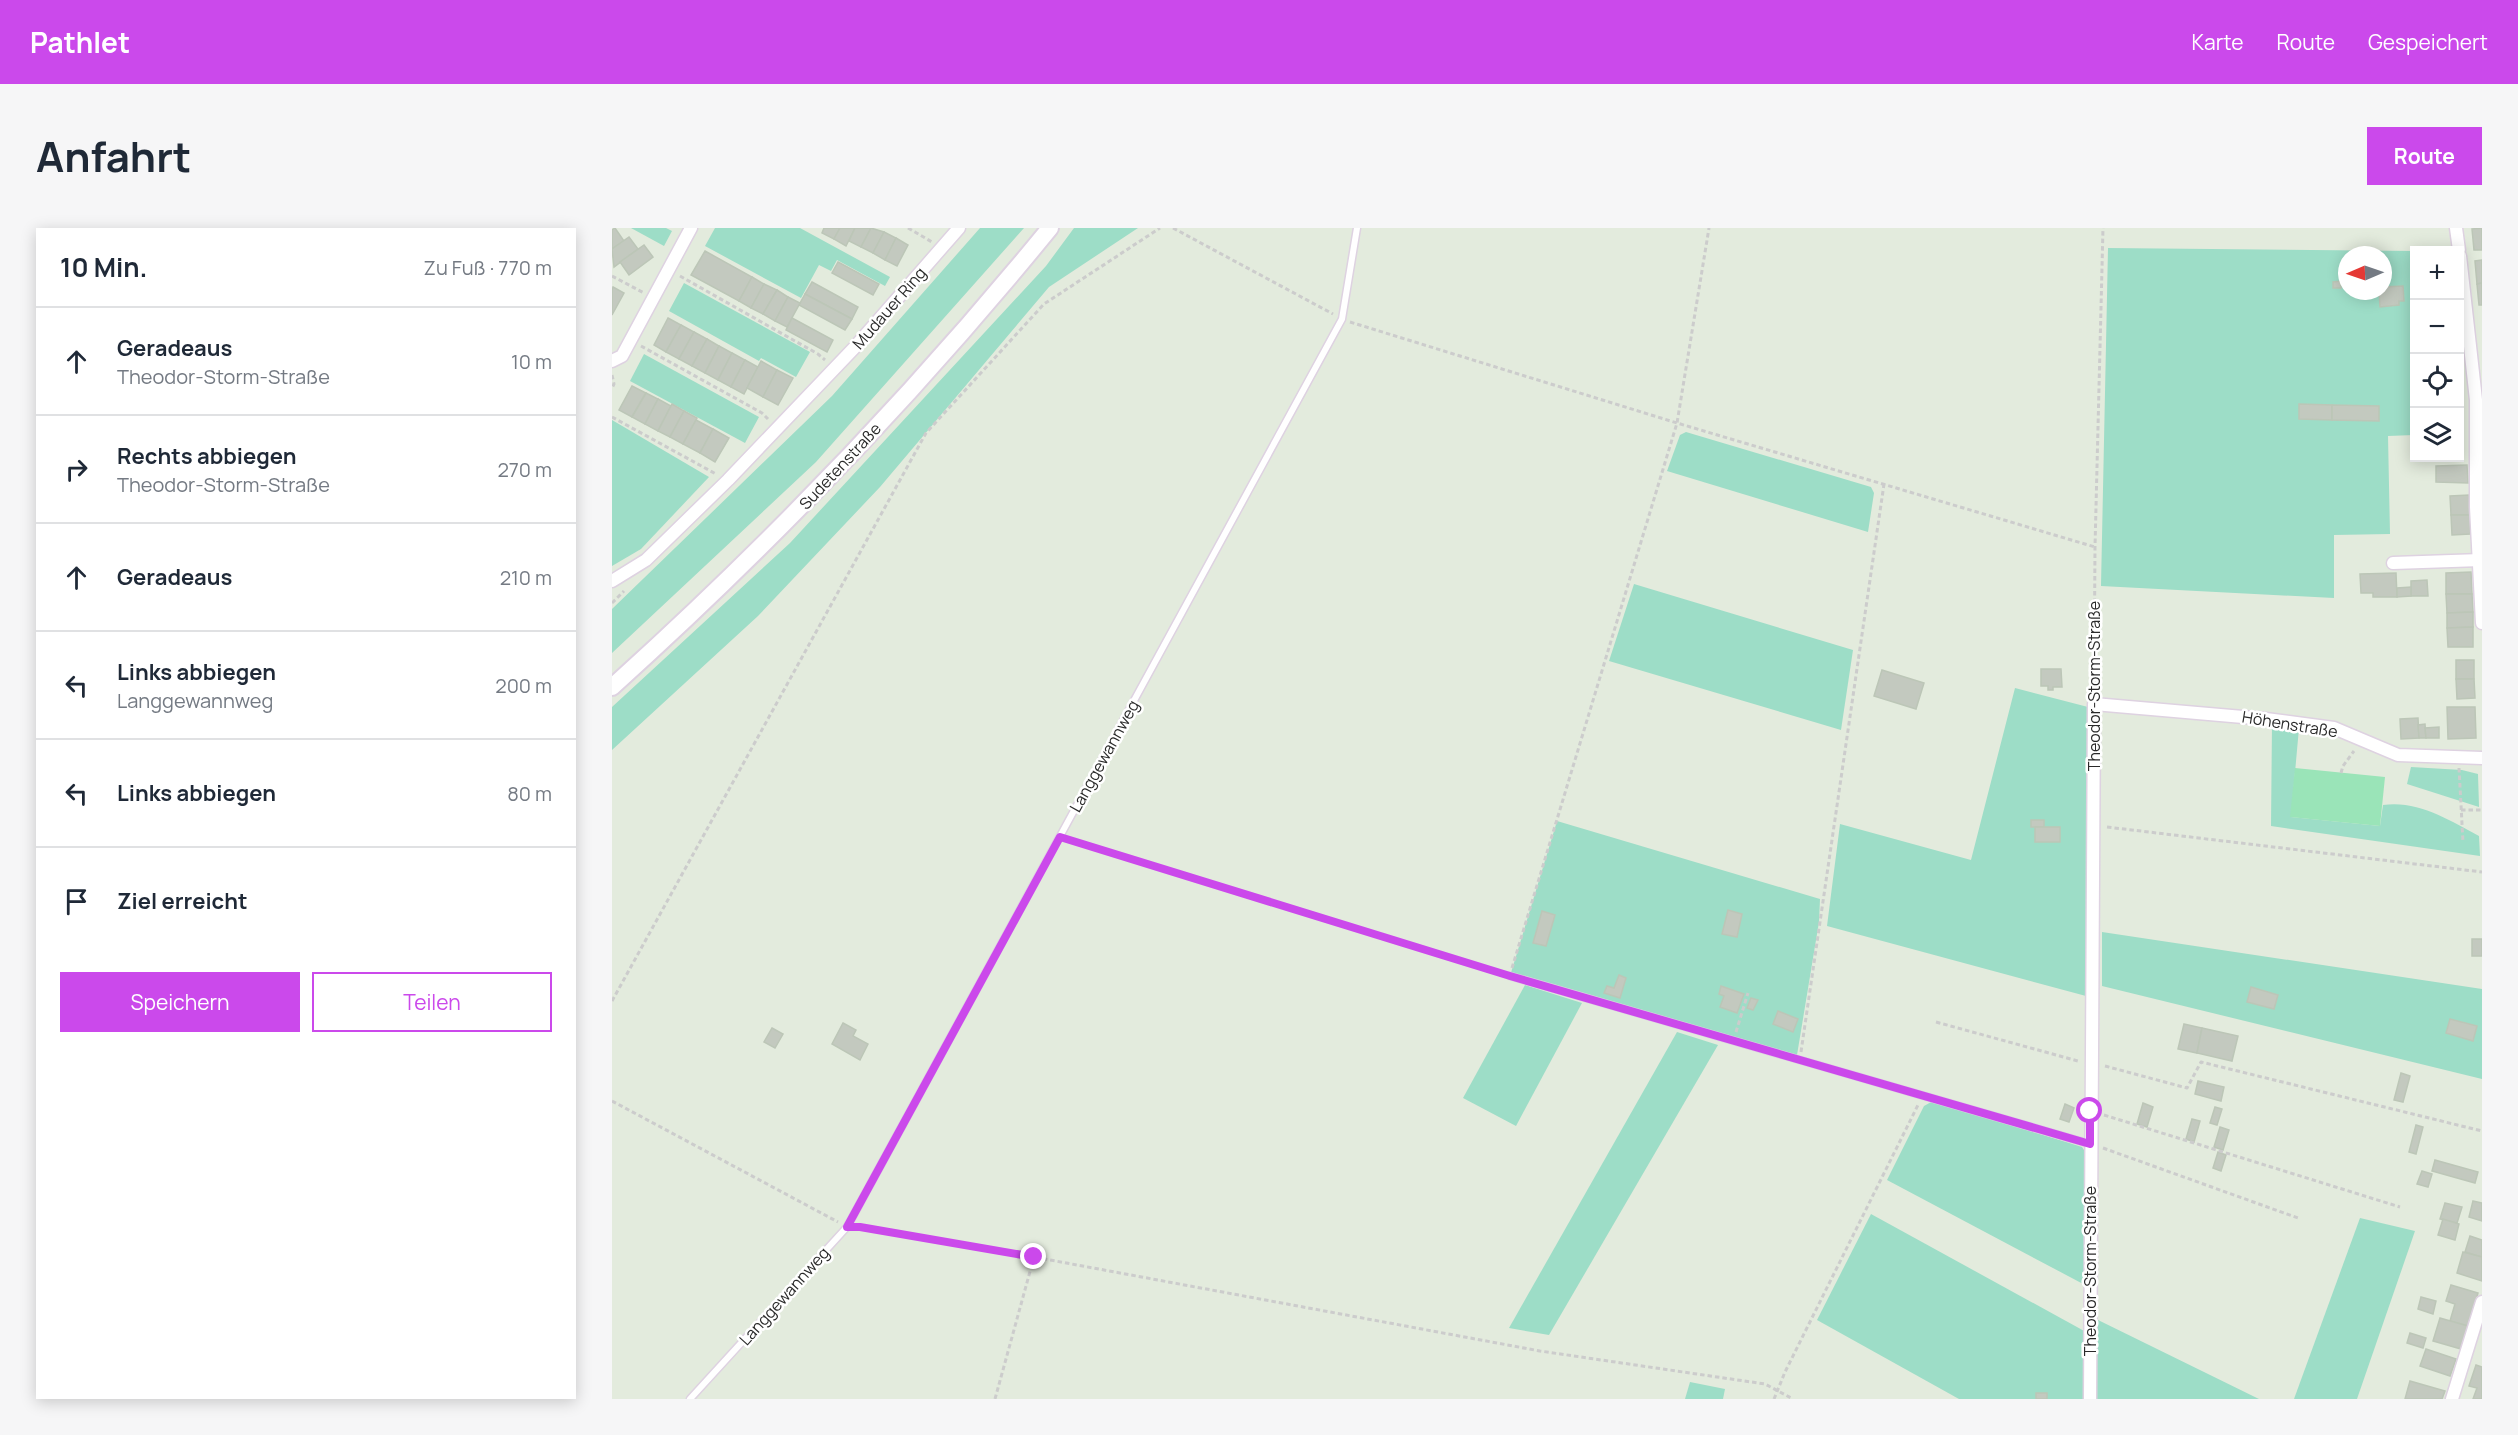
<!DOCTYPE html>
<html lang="de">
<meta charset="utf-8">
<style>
:root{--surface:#fff;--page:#f6f6f7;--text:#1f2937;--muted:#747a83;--line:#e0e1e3;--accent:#cb49eb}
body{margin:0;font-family:Manrope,sans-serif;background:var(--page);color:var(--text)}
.controls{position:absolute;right:18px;top:18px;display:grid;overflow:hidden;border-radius:0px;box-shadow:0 3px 15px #0003}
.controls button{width:54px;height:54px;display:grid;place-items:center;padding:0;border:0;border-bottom:2px solid var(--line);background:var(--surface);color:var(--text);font:30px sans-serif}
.compass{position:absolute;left:1726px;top:18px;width:54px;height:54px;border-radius:50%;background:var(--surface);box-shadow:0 3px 15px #0003;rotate:268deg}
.stop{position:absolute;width:18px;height:18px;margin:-14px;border:4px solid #cb49eb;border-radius:50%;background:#fff}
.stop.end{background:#cb49eb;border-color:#fff;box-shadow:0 2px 6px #0008}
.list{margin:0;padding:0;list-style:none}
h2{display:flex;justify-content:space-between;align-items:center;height:78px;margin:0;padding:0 24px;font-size:26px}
h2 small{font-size:20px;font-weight:400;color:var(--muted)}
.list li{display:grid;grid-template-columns:39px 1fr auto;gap:18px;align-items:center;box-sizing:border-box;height:108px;padding:0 24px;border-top:2px solid var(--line)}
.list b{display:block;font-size:22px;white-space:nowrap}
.list p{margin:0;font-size:20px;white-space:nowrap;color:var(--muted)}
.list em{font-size:20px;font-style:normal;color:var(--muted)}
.actions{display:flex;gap:12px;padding:18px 24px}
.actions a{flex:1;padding:14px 0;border:2px solid var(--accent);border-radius:0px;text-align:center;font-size:21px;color:var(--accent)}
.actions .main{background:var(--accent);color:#fff}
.icon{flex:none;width:33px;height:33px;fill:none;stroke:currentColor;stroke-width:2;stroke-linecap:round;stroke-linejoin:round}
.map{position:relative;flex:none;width:1870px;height:1171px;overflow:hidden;border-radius:0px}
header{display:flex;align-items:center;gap:36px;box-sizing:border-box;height:84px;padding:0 30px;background:var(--accent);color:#fff}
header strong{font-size:28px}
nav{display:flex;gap:33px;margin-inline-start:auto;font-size:21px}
.intro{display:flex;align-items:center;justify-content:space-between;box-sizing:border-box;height:144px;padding:0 36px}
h1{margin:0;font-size:42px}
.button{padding:15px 27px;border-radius:0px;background:var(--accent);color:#fff;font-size:21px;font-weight:700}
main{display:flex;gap:36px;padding:0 36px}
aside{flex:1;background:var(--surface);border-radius:0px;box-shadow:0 3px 15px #0003}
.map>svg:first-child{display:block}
</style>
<header>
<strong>Pathlet</strong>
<nav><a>Karte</a><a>Route</a><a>Gespeichert</a></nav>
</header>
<div class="intro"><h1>Anfahrt</h1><a class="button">Route</a></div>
<main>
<aside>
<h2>10 Min.<small>Zu Fuß · 770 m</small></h2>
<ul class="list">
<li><svg class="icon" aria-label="ahead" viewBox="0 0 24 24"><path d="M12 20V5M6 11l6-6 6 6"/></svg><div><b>Geradeaus</b><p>Theodor-Storm-Straße</p></div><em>10 m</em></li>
<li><svg class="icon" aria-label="right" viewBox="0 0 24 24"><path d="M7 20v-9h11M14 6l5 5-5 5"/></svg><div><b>Rechts abbiegen</b><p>Theodor-Storm-Straße</p></div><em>270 m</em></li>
<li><svg class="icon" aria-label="ahead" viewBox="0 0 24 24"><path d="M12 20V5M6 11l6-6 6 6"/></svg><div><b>Geradeaus</b></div><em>210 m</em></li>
<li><svg class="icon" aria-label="left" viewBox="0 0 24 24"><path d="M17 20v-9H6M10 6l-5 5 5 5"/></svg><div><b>Links abbiegen</b><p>Langgewannweg</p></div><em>200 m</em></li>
<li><svg class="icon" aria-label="left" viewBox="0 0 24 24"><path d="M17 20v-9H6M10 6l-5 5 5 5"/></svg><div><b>Links abbiegen</b></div><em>80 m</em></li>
<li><svg class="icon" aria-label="arrive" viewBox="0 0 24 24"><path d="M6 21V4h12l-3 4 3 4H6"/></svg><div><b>Ziel erreicht</b></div></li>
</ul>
<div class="actions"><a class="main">Speichern</a><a>Teilen</a></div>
</aside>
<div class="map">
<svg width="1870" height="1171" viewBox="0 0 1870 1171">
<rect width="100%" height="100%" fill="#e3ebdd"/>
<!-- green -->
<g fill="#9dddc7" fill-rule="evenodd">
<polygon points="19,0 54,0 60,3 52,18"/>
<polygon points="103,0 188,0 278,49 273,58 225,32 219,43 207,37 189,70 93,18"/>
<polygon points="368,0 412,0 204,234 0,425 0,381 220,168"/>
<polygon points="462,0 526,0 437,59 268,259 146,388 0,522 0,479 178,315 434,38"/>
<path d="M1496,20l306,3v184l-26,1 2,98 -56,1v63l-233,-12zM1735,27h36v36h-36z"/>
<polygon points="72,55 198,124 184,149 149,130 147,133 57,83"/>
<polygon points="32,126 147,189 133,215 18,153"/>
<polygon points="0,192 97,249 29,321 0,338"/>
<polygon points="1074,204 1259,259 1262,265 1256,304 1055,243 1068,207"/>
<polygon points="1022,356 1241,422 1229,502 997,433"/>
<polygon points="1403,460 1476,479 1474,768 1215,698 1228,596 1359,632"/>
<path d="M1660,496l27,4 -8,89 89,9 3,-21c35,-5 66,15 96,31l1,20 -209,-30z"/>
<polygon points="1799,539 1850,542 1866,546 1867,579 1795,556"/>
<polygon points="945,593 1208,671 1207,694 1185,827 898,748"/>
<polygon points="1490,704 1870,761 1870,851 1490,758"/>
<polygon points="913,757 970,775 904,898 851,870"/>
<polygon points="1065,804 1106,817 937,1107 897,1100"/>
<polygon points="1321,873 1470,919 1474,925 1473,1057 1275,952 1312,878"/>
<polygon points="1259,986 1474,1104 1474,1171 1347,1171 1205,1092"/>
<polygon points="1748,990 1803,1003 1745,1171 1682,1171"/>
<polygon points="1484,1091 1647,1171 1485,1171"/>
<polygon points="1078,1154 1113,1161 1111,1171 1073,1171"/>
</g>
<!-- pitch -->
<polygon fill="#9ae4b8" points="1683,540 1773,549 1768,598 1678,589"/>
<!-- building -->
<g fill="#c3c9bf" stroke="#bcc6b7" stroke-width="1.5">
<polygon points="3,0 12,13 0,21 0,2"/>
<polygon points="212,0 228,0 222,11 210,5"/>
<polygon points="228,0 243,0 234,18 222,11"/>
<polygon points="243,0 259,0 249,19 237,13"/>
<polygon points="259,0 272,4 261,25 249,19"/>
<polygon points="1870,0 1870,22 1862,22 1860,1"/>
<polygon points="272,4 284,10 273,32 261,25"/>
<polygon points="17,9 26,21 2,39 0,21"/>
<polygon points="284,10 296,17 285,38 273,32"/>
<polygon points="32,17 41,29 17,47 8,34"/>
<polygon points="93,23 140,49 127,73 79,47"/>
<polygon points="1870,32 1870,55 1865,56 1863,33"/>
<polygon points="226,34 267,56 261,67 220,45"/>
<polygon points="140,49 152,56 139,80 127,73"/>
<polygon points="1729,53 1729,60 1721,60 1721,54"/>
<polygon points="200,54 246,79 240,91 193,66"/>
<polygon points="1870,55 1870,77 1867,77 1865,56"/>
<polygon points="152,56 165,62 151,86 139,80"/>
<polygon points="1791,58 1792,73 1787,73 1787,77 1768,79 1767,63 1771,63 1771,59"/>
<polygon points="1,59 12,65 0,87 0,62"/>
<polygon points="165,62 176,69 163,93 151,86"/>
<polygon points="193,66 240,91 233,102 187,77"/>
<polygon points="176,69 188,75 175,99 163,93"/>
<polygon points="56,90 69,97 54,124 42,117"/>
<polygon points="180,90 221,112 215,124 174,102"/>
<polygon points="69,97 82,104 67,131 54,124"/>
<polygon points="82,104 95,111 80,138 67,131"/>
<polygon points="95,111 107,118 93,145 80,138"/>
<polygon points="107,118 120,125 106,152 93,145"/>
<polygon points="120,125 133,132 119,159 106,152"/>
<polygon points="133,132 146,139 132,166 119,159"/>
<polygon points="149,133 165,142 151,169 135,160"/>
<polygon points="165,142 181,150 166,177 151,169"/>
<polygon points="20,158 34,165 20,189 7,182"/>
<polygon points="34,165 46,171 33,196 20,189"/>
<polygon points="46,171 59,178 46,203 33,196"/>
<polygon points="60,176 72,183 58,209 46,203"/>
<polygon points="1687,176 1720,177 1720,192 1687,191"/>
<polygon points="1720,177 1767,178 1767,193 1720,192"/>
<polygon points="72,183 85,190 71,216 58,209"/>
<polygon points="84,192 101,201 88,225 71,216"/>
<polygon points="101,201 117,210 103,234 88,225"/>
<polygon points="1855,237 1856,255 1824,254 1824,238"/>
<polygon points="1857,267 1858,287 1839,287 1838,268"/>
<polygon points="1839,287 1858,287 1858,306 1840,307"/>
<polygon points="1859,344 1860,366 1834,366 1834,345"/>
<polygon points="1784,345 1785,369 1761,369 1761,365 1749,365 1748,346"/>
<polygon points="1815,352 1816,368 1799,368 1799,353"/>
<polygon points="1799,359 1799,368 1785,369 1785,360"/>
<polygon points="1834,366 1860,366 1861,384 1835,385"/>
<polygon points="1861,384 1861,399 1835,400 1835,385"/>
<polygon points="1861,399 1861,419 1836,419 1835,400"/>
<rect x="1844" y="432" width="18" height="19"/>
<polygon points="1429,441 1449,441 1450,459 1441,459 1441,462 1436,462 1436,458 1429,458"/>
<polygon points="1270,442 1312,455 1304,481 1262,468"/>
<polygon points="1844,451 1862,451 1863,470 1845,471"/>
<polygon points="1835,479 1863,479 1864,510 1836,511"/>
<polygon points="1806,490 1807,510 1789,511 1788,491"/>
<polygon points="1813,496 1814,510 1807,510 1806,497"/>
<polygon points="1827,499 1827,510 1814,510 1813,500"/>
<rect x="1419" y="592" width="13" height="7"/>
<rect x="1423" y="599" width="25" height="15"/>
<polygon points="1116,682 1130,686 1125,709 1110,706"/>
<polygon points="930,683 943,687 934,718 921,715"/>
<rect x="1860" y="711" width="10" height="17"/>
<polygon points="1007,747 1014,750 1008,770 992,765 995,758 1002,760"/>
<polygon points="1109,758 1132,766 1125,785 1108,779 1112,768 1107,766"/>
<polygon points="1639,759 1666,767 1662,781 1635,774"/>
<polygon points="1139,770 1146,772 1141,782 1135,780"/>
<polygon points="1166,783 1186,791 1181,804 1161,796"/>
<polygon points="1838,791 1865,798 1861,813 1834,805"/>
<polygon points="231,795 244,802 241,808 256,816 248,832 220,816"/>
<polygon points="1572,796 1590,800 1585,825 1566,821"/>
<polygon points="160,800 171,806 163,820 152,814"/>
<polygon points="1590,800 1626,808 1620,833 1585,825"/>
<polygon points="1789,845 1798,848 1791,874 1782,872"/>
<polygon points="1586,853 1612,859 1609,873 1583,866"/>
<polygon points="1531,875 1541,879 1535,899 1525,896"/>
<polygon points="1453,876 1462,880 1457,894 1448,891"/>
<polygon points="1603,879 1610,881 1605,897 1598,895"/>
<polygon points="1580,891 1588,893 1582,914 1574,911"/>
<polygon points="1804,897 1811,899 1804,926 1797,924"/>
<polygon points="1608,899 1617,902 1611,922 1602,919"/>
<polygon points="1606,924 1614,927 1609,943 1601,940"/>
<polygon points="1823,932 1866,944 1863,955 1820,943"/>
<polygon points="1810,943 1820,946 1816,959 1805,956"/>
<polygon points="1861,973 1870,975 1870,993 1857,989"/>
<polygon points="1833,975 1850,979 1845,995 1828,991"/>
<polygon points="1831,991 1847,996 1843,1012 1826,1007"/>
<polygon points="1858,1008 1870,1012 1870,1029 1853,1024"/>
<polygon points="1851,1024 1870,1029 1870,1053 1845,1045"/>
<polygon points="1839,1057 1866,1065 1856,1098 1838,1093 1843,1076 1834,1073"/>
<polygon points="1809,1069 1824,1073 1821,1086 1806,1081"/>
<polygon points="1828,1090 1856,1098 1849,1121 1821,1113"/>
<polygon points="1798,1105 1814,1110 1811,1120 1795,1115"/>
<polygon points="1814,1121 1844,1131 1838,1148 1808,1138"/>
<polygon points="1864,1137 1870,1139 1870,1171 1861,1171 1865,1160 1857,1158"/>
<polygon points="1798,1153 1833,1163 1830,1171 1793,1171"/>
<rect x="1424" y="1165" width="11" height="6"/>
</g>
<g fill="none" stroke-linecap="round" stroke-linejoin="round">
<!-- lane casing -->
<g stroke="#ded2e1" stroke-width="9">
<g id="lane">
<polyline points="898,748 1478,916"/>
<polyline points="78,1171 235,999 730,91 745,0"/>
</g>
</g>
<!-- street casing -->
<g stroke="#ded2e1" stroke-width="15">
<g id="street">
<polyline points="1844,0 1847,22"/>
<polyline points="1848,28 1864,172 1864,279 1870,395"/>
<polyline points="0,133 10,128 79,0"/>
<polyline points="1781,335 1869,332"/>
<polyline points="0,353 34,332 116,252 243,119 347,0"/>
<polyline points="1478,1171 1482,476 1654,491 1722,500 1786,527 1870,530"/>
<polyline points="1840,1171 1870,1074"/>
</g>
</g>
<!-- secondary casing -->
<g stroke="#ded2e1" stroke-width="20">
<path id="secondary" d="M0,459c158,-142 304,-295 438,-459"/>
</g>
<!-- path -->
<g stroke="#ccc" stroke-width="3" stroke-dasharray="4.5 3" stroke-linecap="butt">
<polyline points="296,0 320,14"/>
<polyline points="561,0 721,86"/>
<polyline points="0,48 32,65"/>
<polyline points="68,48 206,126 213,132"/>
<polyline points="738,94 1065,195 1483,319"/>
<polyline points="29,118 150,185 156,191"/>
<polyline points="0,147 2,156 0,160"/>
<polyline points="0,189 104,246"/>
<polyline points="0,375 12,363"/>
<polyline points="1482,465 1483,319 1491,0"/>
<polyline points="1847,540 1851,614"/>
<polyline points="1729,545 1731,538 1742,523"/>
<polyline points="1849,582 1870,582"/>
<polyline points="1495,599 1870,644"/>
<polyline points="458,612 890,745"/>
<polyline points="900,740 1065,195 1097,0"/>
<polyline points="0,773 314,205 432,76 548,0"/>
<polyline points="1324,794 1466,833"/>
<polyline points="1124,804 1136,765"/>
<polyline points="1189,824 1272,256"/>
<polyline points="1493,838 1575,860 1589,834 1870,903"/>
<polyline points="0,873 226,994"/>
<polyline points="1492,887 1788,979"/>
<polyline points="1491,920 1686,990"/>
<polyline points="246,999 422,1029 928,1123 1153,1156 1181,1171"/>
<polyline points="383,1171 422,1029"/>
<polyline points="1162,1171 1173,1144 1306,877"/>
</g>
<!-- lane -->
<use href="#lane" stroke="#fff" stroke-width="6"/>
<!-- street -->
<use href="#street" stroke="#fff" stroke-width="12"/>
<!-- secondary -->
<use href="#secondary" stroke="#fff" stroke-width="16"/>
</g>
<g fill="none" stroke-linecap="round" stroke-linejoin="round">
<!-- route -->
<polyline stroke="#cb49eb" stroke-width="8" points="422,1029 248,999 235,999 448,609 898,748 1478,916 1478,883"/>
</g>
<g text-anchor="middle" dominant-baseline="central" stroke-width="5" stroke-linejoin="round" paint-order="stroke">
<!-- street labels -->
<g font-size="16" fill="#2a2a2a" stroke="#fff">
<text transform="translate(277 80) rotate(-49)">Mudauer Ring</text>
<text transform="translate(228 238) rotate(-47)">Sudetenstraße</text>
<text transform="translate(1482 458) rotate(-90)">Theodor-Storm-Straße</text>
<text transform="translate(1678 496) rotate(9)">Höhenstraße</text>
<text transform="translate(492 528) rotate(-61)">Langgewannweg</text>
<text transform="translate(1478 1043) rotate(-90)">Theodor-Storm-Straße</text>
<text transform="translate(172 1068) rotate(-48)">Langgewannweg</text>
</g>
</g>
</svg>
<div class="controls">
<button>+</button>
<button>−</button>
<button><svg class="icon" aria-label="locate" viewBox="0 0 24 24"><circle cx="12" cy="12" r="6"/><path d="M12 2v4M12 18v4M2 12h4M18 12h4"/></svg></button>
<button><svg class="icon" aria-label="layers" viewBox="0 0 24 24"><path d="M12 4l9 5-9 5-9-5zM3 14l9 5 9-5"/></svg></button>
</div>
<svg class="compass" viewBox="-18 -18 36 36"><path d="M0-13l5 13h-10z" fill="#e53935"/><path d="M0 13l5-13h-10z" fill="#747a83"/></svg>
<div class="stop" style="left:1478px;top:883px"></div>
<div class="stop end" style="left:422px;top:1029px"></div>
</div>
</main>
